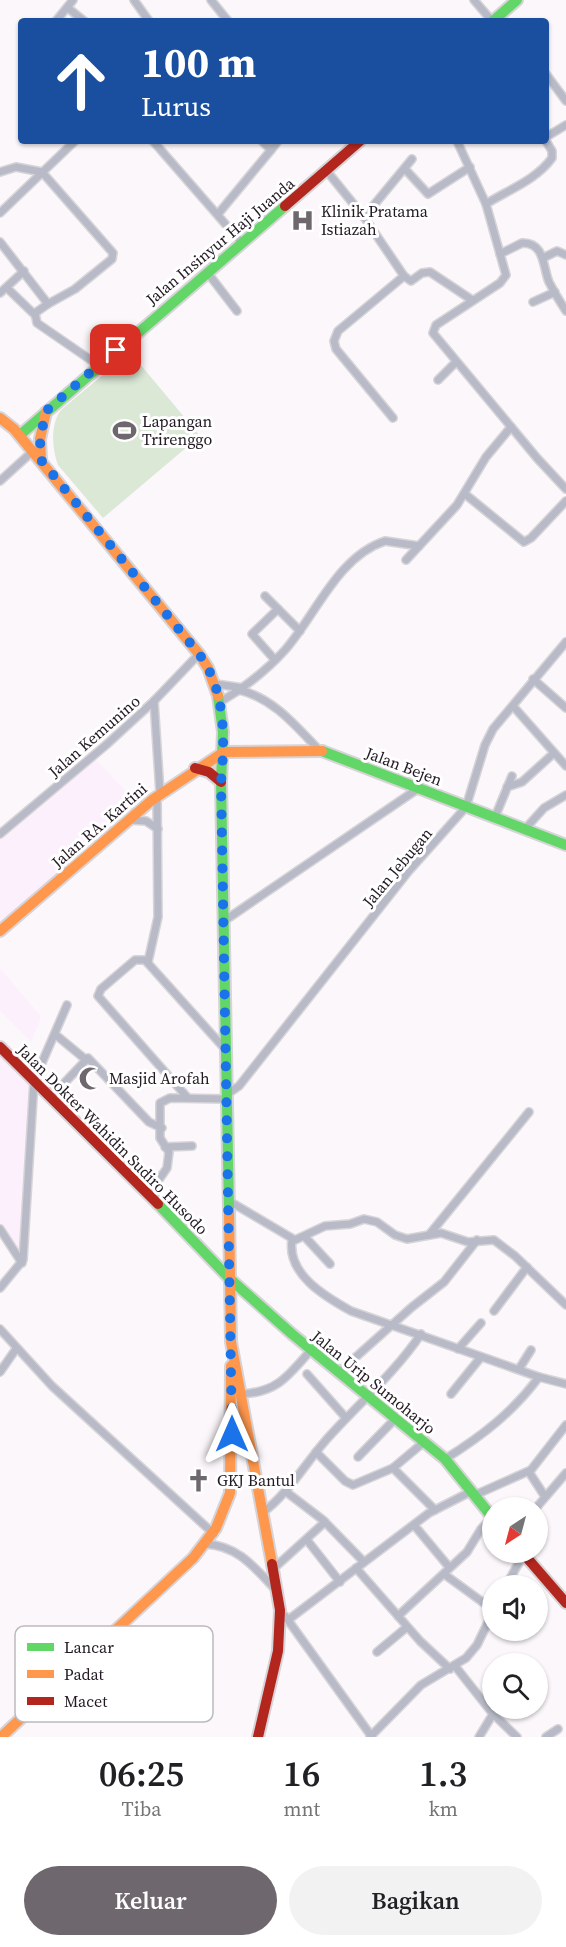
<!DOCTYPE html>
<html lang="id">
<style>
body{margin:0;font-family:"Source Serif 4",serif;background:#f2f2f2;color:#202124;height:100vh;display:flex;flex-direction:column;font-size:22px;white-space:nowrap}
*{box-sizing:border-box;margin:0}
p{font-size:20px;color:#757577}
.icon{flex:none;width:33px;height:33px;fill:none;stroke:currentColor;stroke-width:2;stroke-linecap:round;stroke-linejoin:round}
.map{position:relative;height:1737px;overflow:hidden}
.details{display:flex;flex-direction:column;background:#fff;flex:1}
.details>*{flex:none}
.hud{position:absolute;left:18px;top:18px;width:531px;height:126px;border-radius:6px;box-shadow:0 2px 4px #0004;background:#1a4fa0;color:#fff;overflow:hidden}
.needle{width:39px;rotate:216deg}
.buttons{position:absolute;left:482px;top:1497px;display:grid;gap:12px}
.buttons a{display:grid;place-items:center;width:66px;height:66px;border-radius:50%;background:#fff;box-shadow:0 2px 4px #0004;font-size:30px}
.pin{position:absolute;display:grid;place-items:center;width:51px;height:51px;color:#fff;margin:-26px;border-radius:12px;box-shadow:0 3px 9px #0006}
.me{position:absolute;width:66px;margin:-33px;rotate:0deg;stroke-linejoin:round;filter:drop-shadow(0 0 4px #0008)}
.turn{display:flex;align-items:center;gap:21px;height:126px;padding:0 24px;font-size:27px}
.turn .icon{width:78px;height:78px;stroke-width:2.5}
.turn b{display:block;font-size:42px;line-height:51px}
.eta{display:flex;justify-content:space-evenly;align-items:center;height:102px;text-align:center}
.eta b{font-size:36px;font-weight:600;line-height:42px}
.cta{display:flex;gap:12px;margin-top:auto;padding:12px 24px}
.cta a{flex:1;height:69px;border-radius:36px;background:#6e676e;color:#fff;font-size:24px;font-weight:600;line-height:69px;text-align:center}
.cta a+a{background:#f2f2f2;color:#202124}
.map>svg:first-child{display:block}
.built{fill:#fdf0fd}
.grass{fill:#dbe8d6}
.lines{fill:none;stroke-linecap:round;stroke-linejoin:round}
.street-casing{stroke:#d7d4d7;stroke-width:10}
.fast-casing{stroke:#d7d4d7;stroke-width:14}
.slow-casing{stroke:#d7d4d7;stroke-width:14}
.jam-casing{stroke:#d7d4d7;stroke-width:14}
.street{stroke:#b8bbc7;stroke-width:7}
.fast{stroke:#63d668;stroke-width:10}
.slow{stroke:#ff974d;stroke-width:10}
.jam{stroke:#b3261e;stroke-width:10}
.route{stroke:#1a73e8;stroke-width:10;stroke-dasharray:0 18}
.labels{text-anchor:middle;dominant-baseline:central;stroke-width:6;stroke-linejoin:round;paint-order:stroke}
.poi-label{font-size:16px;fill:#221922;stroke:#fff;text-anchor:start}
.street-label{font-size:16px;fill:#221922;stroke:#fff}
.key{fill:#fff;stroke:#bdbabd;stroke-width:1.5}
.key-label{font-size:16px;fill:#221922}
</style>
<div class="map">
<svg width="566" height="1737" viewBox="0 0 566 1737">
<rect width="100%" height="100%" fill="#fbf7fb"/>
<g class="built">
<polygon points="94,758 138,804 5,922 0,921 0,837"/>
<polygon points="0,968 41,1017 31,1042 0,1011"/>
<polygon points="0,1053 32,1084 22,1260 0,1229"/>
</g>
<path class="grass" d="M130 352 200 436 103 518 58 465C52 449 50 424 61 410Z"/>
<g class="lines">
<defs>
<g id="street">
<polyline points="134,0 149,21"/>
<polyline points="211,0 228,21"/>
<polyline points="474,0 492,21"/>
<polyline points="68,8 84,21"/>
<polyline points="56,21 73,0"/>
<polyline points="546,74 566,101"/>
<polyline points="546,137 566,125"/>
<polyline points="153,141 241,242"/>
<polyline points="457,141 486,204 506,275 500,283 436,325 433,333 537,458 566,489"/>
<polyline points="271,150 278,141"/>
<polyline points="405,169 428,194 470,167"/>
<polyline points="326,170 364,217 404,276 411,281 422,273 430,272 472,300"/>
<polyline points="0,172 16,167 42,172 113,253 112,259 75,289 48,304"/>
<path d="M486 204C508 190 536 180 552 158V151L546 141"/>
<polyline points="0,213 75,141"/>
<polyline points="218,214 271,150 262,141"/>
<polyline points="364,217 412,159"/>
<polyline points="0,242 48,304 35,313 37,323 98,365"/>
<path d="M500 254 522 243C545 242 543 268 549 282 554 292 560 302 566 311"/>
<polyline points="543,258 557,251 566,255"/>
<polyline points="207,272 237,311"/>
<polyline points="7,288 34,314"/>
<polyline points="0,293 24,271"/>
<polyline points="533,302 555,292"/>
<polyline points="438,380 456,362"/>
<polyline points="393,418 336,349 334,341 338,331 404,276"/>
<polyline points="0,481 33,451"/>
<polyline points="465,494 524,542 531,538 566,501"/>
<polyline points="406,560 419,546"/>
<polyline points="265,596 300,631"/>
<polyline points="275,660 252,634 278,609"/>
<polyline points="533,679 566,708"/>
<polyline points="216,684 243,688"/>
<path d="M239 690C273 698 295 725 318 749"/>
<polyline points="154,701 160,793"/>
<path d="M220 702C244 688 266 671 285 650 316 615 337 557 385 541L419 546 457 505 486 457 511 427"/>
<polyline points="513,706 566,766"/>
<polyline points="507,787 522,782 554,753"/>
<polyline points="495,817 512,776"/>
<polyline points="130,820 146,821 158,829"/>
<polyline points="525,829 544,808 566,795"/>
<polyline points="0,834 106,745 154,701 199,654"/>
<polyline points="224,921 419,788"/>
<polyline points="148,962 158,917 157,796"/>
<polyline points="56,1035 85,1059"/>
<polyline points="226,1095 239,1086 408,872 466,807 485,745 493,729 566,642"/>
<polyline points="51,1097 88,1058 149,1122 162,1128"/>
<polyline points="187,1097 98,996 101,989 135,960 145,960 225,1049"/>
<polyline points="165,1147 192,1146"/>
<polyline points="149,1194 167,1168 169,1152 160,1138 160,1103 170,1098 226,1099"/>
<polyline points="229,1201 295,1240 325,1226 350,1224 364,1219 377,1222 395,1235 407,1239 441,1233 468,1242 494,1240 515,1256 566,1305"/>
<polyline points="0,1229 22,1263"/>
<polyline points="429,1235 529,1112"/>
<polyline points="305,1237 330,1264"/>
<path d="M292 1240C287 1274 324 1296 351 1311L539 1377 566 1384"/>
<polyline points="0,1288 23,1260 34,1081 67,1005"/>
<polyline points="494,1311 527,1267"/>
<polyline points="0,1329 52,1386 214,1534"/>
<polyline points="458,1349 481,1323"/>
<polyline points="519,1369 531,1350"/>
<polyline points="0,1372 16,1349"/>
<polyline points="339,1372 412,1307 444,1282 477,1240"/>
<polyline points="307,1374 346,1418"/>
<path d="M242 1394C278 1392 289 1375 311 1350"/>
<polyline points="451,1394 481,1357"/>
<polyline points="316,1452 345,1481 353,1485 393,1468 424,1442"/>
<polyline points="358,1457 395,1419"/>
<path d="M445 1459C482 1436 513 1412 539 1377"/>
<polyline points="393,1468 435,1510"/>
<polyline points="529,1472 544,1495"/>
<polyline points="285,1491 323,1520 363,1561"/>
<polyline points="475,1495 531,1470 566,1425"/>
<polyline points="536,1508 566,1473"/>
<path d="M262 1513C288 1494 305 1464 326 1440 358 1404 394 1374 421 1334"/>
<polyline points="414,1525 449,1567"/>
<polyline points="307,1540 340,1582"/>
<path d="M206 1544C238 1546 254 1567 275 1589"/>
<polyline points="356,1568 420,1641 450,1669"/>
<polyline points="272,1570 325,1522"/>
<polyline points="444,1574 492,1609"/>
<polyline points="506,1586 523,1555"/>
<polyline points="285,1616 372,1737"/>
<polyline points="398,1616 467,1552 481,1529 492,1518"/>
<polyline points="288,1620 429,1513 472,1491"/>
<polyline points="377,1652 407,1627"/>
<polyline points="455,1666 493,1714 517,1737"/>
<polyline points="370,1737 421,1685 466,1658 477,1645 492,1614"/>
<polyline points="479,1737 493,1714"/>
<polyline points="546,1737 558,1729"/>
</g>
<g id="fast">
<polyline points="493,21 517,0"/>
<polyline points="20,435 285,206"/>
<polyline points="218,696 223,732 221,782 229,1210"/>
<polyline points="322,751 566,845"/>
<polyline points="158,1204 229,1278 292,1334 445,1459 492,1517"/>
</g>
<g id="slow">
<polyline points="0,418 14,429 199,654 208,668 218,696"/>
<polyline points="41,460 40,439 46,412"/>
<polyline points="0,931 152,800 224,752 322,751"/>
<polyline points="229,1210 231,1342 272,1564"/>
<polyline points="1,1737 193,1558 216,1528 230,1493 231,1366"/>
</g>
<g id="jam">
<polyline points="285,206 360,141"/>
<polyline points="195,768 209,772 221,782"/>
<polyline points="0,1047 158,1204"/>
<polyline points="522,1552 566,1603"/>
<polyline points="258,1737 278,1651 280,1610 272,1564"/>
</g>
</defs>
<use href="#street" class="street-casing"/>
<use href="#fast" class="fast-casing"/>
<use href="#slow" class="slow-casing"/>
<use href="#jam" class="jam-casing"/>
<use href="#street" class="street"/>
<use href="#fast" class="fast"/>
<use href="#slow" class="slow"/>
<use href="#jam" class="jam"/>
</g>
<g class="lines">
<path class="route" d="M116 350 46 411 40 439 41 460 199 654C226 690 225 739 221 782L232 1434"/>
</g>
<defs>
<symbol id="hospital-bare" viewBox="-9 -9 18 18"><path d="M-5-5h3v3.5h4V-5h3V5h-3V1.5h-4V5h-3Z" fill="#6e676e" stroke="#fff" stroke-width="2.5" paint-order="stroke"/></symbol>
<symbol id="stadium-bare" viewBox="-9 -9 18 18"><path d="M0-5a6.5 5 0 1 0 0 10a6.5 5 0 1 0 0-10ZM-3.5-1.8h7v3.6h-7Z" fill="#6e676e" stroke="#fff" stroke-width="2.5" paint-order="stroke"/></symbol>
<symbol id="mosque-bare" viewBox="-9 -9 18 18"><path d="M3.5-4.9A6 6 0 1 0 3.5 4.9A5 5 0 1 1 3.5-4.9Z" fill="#6e676e" stroke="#fff" stroke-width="2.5" paint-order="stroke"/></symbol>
<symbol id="church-bare" viewBox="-9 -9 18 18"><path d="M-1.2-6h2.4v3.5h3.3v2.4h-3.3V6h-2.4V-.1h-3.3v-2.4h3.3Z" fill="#6e676e" stroke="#fff" stroke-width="2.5" paint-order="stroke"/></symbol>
</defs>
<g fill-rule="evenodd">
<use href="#hospital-bare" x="286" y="204" width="33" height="33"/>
<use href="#stadium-bare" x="108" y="414" width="33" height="33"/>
<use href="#mosque-bare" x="74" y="1062" width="33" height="33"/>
<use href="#church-bare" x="182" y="1464" width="33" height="33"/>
</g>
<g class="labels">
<g class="poi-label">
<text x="321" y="211">Klinik Pratama<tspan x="321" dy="18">Istiazah</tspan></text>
<text x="142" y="421">Lapangan<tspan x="142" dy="18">Trirenggo</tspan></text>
<text x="109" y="1078">Masjid Arofah</text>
<text x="217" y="1480">GKJ Bantul</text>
</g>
<g class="street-label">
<text transform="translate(220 241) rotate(-40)">Jalan Insinyur Haji Juanda</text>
<text transform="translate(94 736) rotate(-41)">Jalan Kemunino</text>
<text transform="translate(404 766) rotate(21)">Jalan Bejen</text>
<text transform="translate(99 825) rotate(-41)">Jalan RA. Kartini</text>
<text transform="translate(397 867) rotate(-50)">Jalan Jebugan</text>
<text transform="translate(113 1139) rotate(45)">Jalan Dokter Wahidin Sudiro Husodo</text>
<text transform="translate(374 1382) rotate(39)">Jalan Urip Sumoharjo</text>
</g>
</g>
<rect x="15" y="1626" width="198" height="96" rx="9" class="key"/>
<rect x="27" y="1643" width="27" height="8" fill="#63d668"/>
<rect x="27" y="1670" width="27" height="8" fill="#ff974d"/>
<rect x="27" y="1697" width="27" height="8" fill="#b3261e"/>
<g class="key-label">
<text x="64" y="1653">Lancar</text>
<text x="64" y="1680">Padat</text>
<text x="64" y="1707">Macet</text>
</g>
</svg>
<div class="buttons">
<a><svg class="needle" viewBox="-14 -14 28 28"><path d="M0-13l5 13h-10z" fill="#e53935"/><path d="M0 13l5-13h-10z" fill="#757577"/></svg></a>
<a><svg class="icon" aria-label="sound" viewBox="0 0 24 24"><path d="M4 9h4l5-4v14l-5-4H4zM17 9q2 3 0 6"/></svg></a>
<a><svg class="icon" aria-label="search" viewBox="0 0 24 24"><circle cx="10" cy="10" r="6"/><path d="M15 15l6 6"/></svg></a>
</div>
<div class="pin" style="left:116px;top:350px;background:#d93025"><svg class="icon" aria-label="arrive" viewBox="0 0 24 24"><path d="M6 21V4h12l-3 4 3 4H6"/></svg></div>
<svg class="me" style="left:232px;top:1434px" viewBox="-20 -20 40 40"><path d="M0-17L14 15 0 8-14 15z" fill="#1a73e8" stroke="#fff" stroke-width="4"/></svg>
<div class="hud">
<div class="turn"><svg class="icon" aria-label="ahead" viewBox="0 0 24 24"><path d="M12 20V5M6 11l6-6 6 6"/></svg><div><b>100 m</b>Lurus</div></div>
</div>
</div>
<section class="details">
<div class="eta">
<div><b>06:25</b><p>Tiba</p></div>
<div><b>16</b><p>mnt</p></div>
<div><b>1.3</b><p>km</p></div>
</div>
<div class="cta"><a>Keluar</a><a>Bagikan</a></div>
</section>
